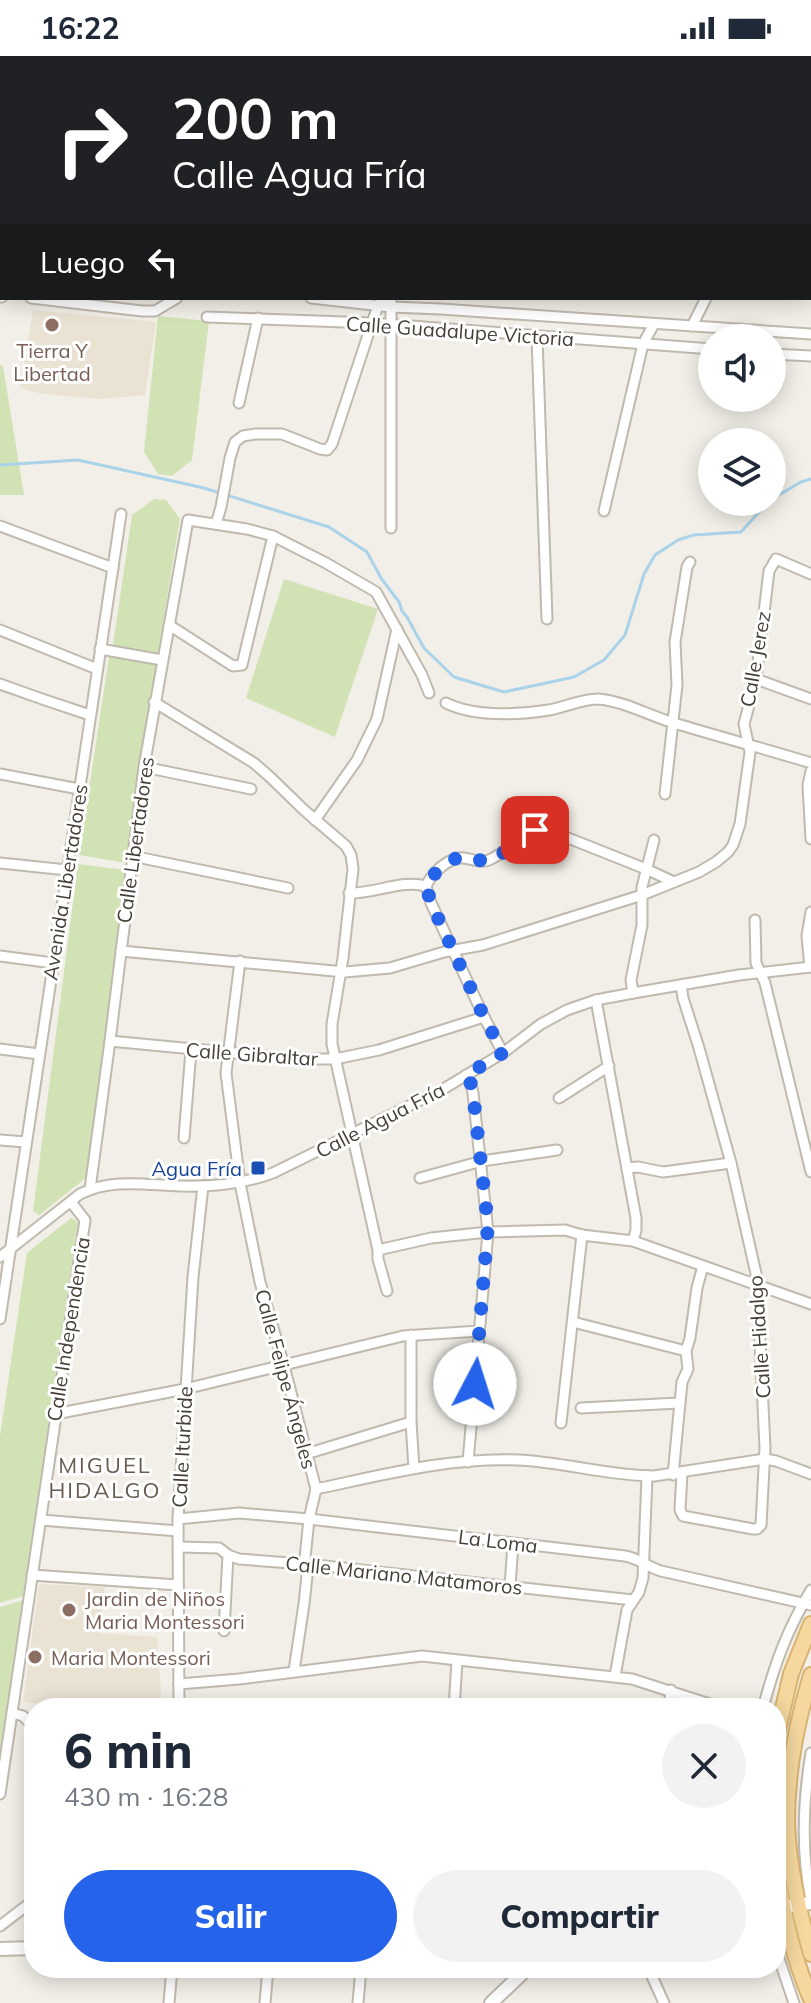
<!DOCTYPE html>
<html lang="es">
<meta charset="utf-8">
<style>
body{margin:0;font-family:Mulish,sans-serif;background:#f2f2f3;color:#1f2937;height:100vh;display:flex;flex-direction:column;font-size:30px;white-space:nowrap}
*{box-sizing:border-box;margin:0}
p{font-size:26px;color:#747a83}
.icon{flex:none;width:44px;height:44px;fill:none;stroke:currentColor;stroke-width:2;stroke-linecap:round;stroke-linejoin:round}
.map{position:relative;flex:1;overflow:hidden}
.sheet{position:absolute;left:24px;top:1642px;width:762px;height:280px;display:flex;flex-direction:column;background:#fff;border-radius:32px;box-shadow:0 4px 20px #0003}
.sheet>*{flex:none}
.guide{position:absolute;left:0px;top:0px;width:812px;height:244px;box-shadow:0 4px 20px #0003;background:#202124;color:#fff;overflow:hidden}
.tools{position:absolute;left:698px;top:268px;display:grid;gap:16px}
.tools a{display:grid;place-items:center;width:88px;height:88px;border-radius:50%;background:#fff;box-shadow:0 4px 20px #0003;font-size:40px}
.pin{position:absolute;display:grid;place-items:center;width:68px;height:68px;color:#fff;margin:-34px;border-radius:16px;box-shadow:0 4px 12px #0006}
.me{position:absolute;width:88px;margin:-44px;rotate:5deg;stroke-linejoin:round;filter:drop-shadow(0 0 6px #0008)}
.turn{display:flex;align-items:center;gap:28px;height:168px;padding:0 40px;font-size:36px}
.turn .icon{width:104px;height:104px;stroke-width:2.5}
.turn b{display:block;font-size:56px;line-height:68px}
.then{display:flex;align-items:center;height:76px;padding:0 40px;background:#0003;gap:16px;font-size:30px}
.round{display:grid;place-items:center;flex:none;width:84px;height:84px;border-radius:42px;background:#f2f2f3}
.headline{display:flex;align-items:center;justify-content:space-between;height:136px;padding:0 40px}
h1{font-size:48px;font-weight:800;line-height:60px}
.button{display:flex;gap:16px;margin-top:auto;padding:16px 40px}
.button a{flex:1;height:92px;border-radius:48px;background:#2563eb;color:#fff;font-size:32px;font-weight:800;line-height:92px;text-align:center}
.button a+a{background:#f2f2f3;color:#1f2937}
.status{display:flex;justify-content:space-between;align-items:center;height:56px;padding:0 40px;background:#fff;direction:ltr}
.status svg{height:22px;fill:currentColor}
.map>svg:first-child{display:block}
.education{fill:#eae2d3}
.green{fill:#d1e3b5}
.lines{fill:none;stroke-linecap:round;stroke-linejoin:round}
.stream{stroke:#aad3ea;stroke-width:3}
.minor-casing{stroke:#c0b9ae;stroke-width:13}
.tertiary-casing{stroke:#c0b9ae;stroke-width:16}
.primary-casing{stroke:#d9b370;stroke-width:18}
.minor{stroke:#fff;stroke-width:9}
.tertiary{stroke:#fff;stroke-width:12}
.primary{stroke:#f5d79f;stroke-width:14}
.route{stroke:#2563eb;stroke-width:14;stroke-dasharray:0 25.2}
.education-dot{fill:#8d6e63;stroke:#fff;stroke-width:3}
.transit-dot{fill:#1a4fb4;stroke:#fff;stroke-width:3}
.labels{text-anchor:middle;dominant-baseline:central;stroke-width:6;stroke-linejoin:round;paint-order:stroke}
.street-label{font-size:20px;fill:#453f37;stroke:#fff}
.education-label{font-size:20px;fill:#785e54;stroke:#fff;text-anchor:start}
.transit-label{font-size:20px;fill:#164399;stroke:#fff;text-anchor:end}
.neighbourhood-label{font-size:22px;letter-spacing:2px;fill:#675c50;stroke:#fff}
</style>
<div class="status"><b>16:22</b><svg viewBox="0 0 49 12"><path d="M0 12V9h3v3zM5 12V6h3v6zM10 12V3h3v9zM15 12V0h3v12zM26 1h20v11H26zM47 4h2v5h-2z"/></svg></div>
<div class="map">
<svg width="811" height="1947" viewBox="0 0 811 1947">
<rect width="100%" height="100%" fill="#f2efe8"/>
<g class="education">
<polygon points="33,254 156,266 145,339 100,343 43,338 20,332"/>
<polygon points="39,1528 105,1531 99,1577 157,1581 162,1652 91,1652 23,1646"/>
</g>
<g class="green">
<polygon points="158,260 209,265 192,404 172,420 158,418 144,396"/>
<polygon points="0,309 3,310 24,439 0,439"/>
<polygon points="154,443 166,444 180,463 158,597 113,589 132,459"/>
<polygon points="284,523 378,553 335,681 246,642"/>
<polygon points="109,601 156,608 127,807 79,799"/>
<polygon points="78,808 126,814 87,1121 39,1159 33,1155"/>
<polygon points="71,1162 78,1166 23,1540 0,1547 0,1380 27,1197"/>
<polygon points="23,1544 0,1700 0,1551"/>
</g>
<g class="lines">
<g class="stream">
<polyline points="0,409 78,404 204,432 329,471 367,496 381,522 399,546 402,555 407,561 424,592 454,621 504,636 574,621 604,604 625,579 644,518 655,499 678,484 694,479 741,476 768,446"/>
<polyline points="772,443 801,426 811,423"/>
</g>
<defs>
<g id="minor">
<polyline points="714,0 716,2"/>
<polyline points="133,2 133,0"/>
<polyline points="184,2 185,0"/>
<polyline points="248,2 249,0"/>
<polyline points="325,2 326,0"/>
<polyline points="473,2 473,0"/>
<polyline points="576,2 576,0"/>
<polyline points="0,9 2,9"/>
<polyline points="810,90 811,91"/>
<polyline points="0,95 2,95"/>
<polyline points="0,161 2,162"/>
<polyline points="810,166 811,167"/>
<polyline points="810,196 811,196"/>
<polyline points="0,241 2,241"/>
<polyline points="31,242 142,255 155,255 177,242"/>
<polyline points="311,242 391,251 441,253 811,278"/>
<polyline points="207,261 372,267 712,293"/>
<polyline points="692,270 706,242"/>
<polyline points="537,281 547,563"/>
<polyline points="772,298 811,300"/>
<polyline points="239,347 258,262"/>
<polyline points="604,455 643,288 654,268"/>
<polyline points="216,468 221,451 230,402 235,386 243,380 256,378 282,378 320,393 327,394 332,388 372,267 378,250 384,242"/>
<polyline points="0,470 113,512"/>
<polyline points="391,472 391,242"/>
<polyline points="169,569 233,610 242,609 273,480"/>
<polyline points="0,574 97,613"/>
<polyline points="100,593 162,604"/>
<polyline points="756,623 811,643"/>
<polyline points="0,628 45,644 90,659"/>
<polyline points="154,646 254,707 270,721 304,754 346,790 351,799 353,813 343,902 332,968 332,988 378,1194 378,1203 387,1235"/>
<path d="M446 647C474 661 519 659 549 654 566 651 581 643 598 643 624 645 650 660 674 667 720 681 766 693 811 707"/>
<polyline points="144,711 251,733"/>
<polyline points="811,715 808,729 811,783"/>
<polyline points="0,718 79,733"/>
<polyline points="665,738 677,629 675,586 687,511 690,506"/>
<polyline points="315,764 357,704 377,663 397,573"/>
<polyline points="132,800 288,832"/>
<polyline points="0,807 67,814"/>
<path d="M426 830C431 819 441 809 452 804 464 797 476 809 489 804 509 796 526 770 548 774L646 813 674 826"/>
<polyline points="426,830 431,847 484,961 503,997"/>
<path d="M349 837C376 838 401 823 426 830"/>
<polyline points="755,864 756,907 765,927 811,1116"/>
<polyline points="121,895 345,916 390,912 444,896 483,889 642,839 699,816 716,806 728,796 733,789 740,768 750,696 744,668 756,623 769,515 776,503 811,518"/>
<polyline points="0,900 53,907"/>
<polyline points="240,905 226,1017 240,1127 260,1226 284,1310 316,1433 309,1463 305,1502 307,1520 304,1548 294,1615"/>
<polyline points="810,911 807,880 811,856"/>
<polyline points="681,929 683,942 699,992 731,1107 757,1222 765,1392 761,1469 757,1473 753,1473 683,1460 680,1454 682,1417"/>
<polyline points="633,937 631,924 642,869 642,831 654,784"/>
<polyline points="596,944 636,1162 636,1174 633,1185"/>
<polyline points="110,985 298,1003 335,1003 379,994 484,961"/>
<polyline points="0,993 39,998"/>
<polyline points="466,1019 471,1028 473,1037 488,1176 468,1406"/>
<polyline points="559,1042 609,1010"/>
<polyline points="184,1082 191,994"/>
<polyline points="0,1084 26,1086"/>
<polyline points="627,1112 638,1111 663,1116 731,1107"/>
<polyline points="420,1122 482,1105 557,1094"/>
<polyline points="90,1133 110,985 144,711 188,464 247,473 273,480 326,507 376,536 422,619 429,637"/>
<polyline points="378,1194 431,1182 488,1176 565,1174 582,1179 633,1185 811,1248"/>
<path d="M0 1201 80 1138C112 1122 146 1129 180 1130 213 1131 243 1128 273 1117L445 1032 503 997 541 968 567 954 596 944 633 937 739 919 811 911"/>
<polyline points="0,1263 121,458"/>
<polyline points="573,1266 686,1295"/>
<polyline points="411,1279 411,1366 414,1412"/>
<polyline points="581,1352 679,1347"/>
<polyline points="55,1358 185,1333 403,1280 479,1275"/>
<polyline points="561,1367 582,1179"/>
<polyline points="306,1398 411,1366"/>
<polyline points="673,1419 682,1326 688,1313 686,1295 690,1282 697,1232 703,1210"/>
<path d="M316 1433C382 1419 450 1401 518 1404 564 1406 609 1420 654 1420L765 1403 776 1405 811 1418"/>
<path d="M178 1463 239 1457 309 1463 625 1500C638 1502 648 1511 661 1515L811 1549"/>
<polyline points="41,1464 178,1475"/>
<polyline points="179,1491 219,1492 228,1499 239,1503 316,1509 633,1544"/>
<polyline points="32,1519 178,1529"/>
<polyline points="510,1530 513,1488"/>
<polyline points="224,1575 228,1499"/>
<polyline points="615,1620 627,1554 639,1536 643,1522 647,1420"/>
<polyline points="179,1628 239,1623 422,1600 632,1623 722,1652"/>
<polyline points="179,1652 178,1463 193,1221 203,1130"/>
<polyline points="454,1652 457,1605"/>
<polyline points="669,1652 671,1634"/>
<path d="M763 1652C775 1607 787 1574 811 1534"/>
<polyline points="12,1657 23,1660 34,1671"/>
<path d="M811 1697C803 1745 801 1796 811 1844"/>
<polyline points="0,1738 85,1164 71,1146"/>
<polyline points="0,1870 34,1844"/>
<polyline points="776,1894 794,1947"/>
<polyline points="650,1916 664,1947"/>
<polyline points="169,1947 172,1912"/>
<polyline points="265,1947 268,1912"/>
<polyline points="358,1947 361,1912"/>
</g>
<g id="tertiary">
<polyline points="776,1852 811,1847"/>
<polyline points="0,1893 34,1892"/>
<polyline points="491,1947 528,1912"/>
</g>
<g id="primary">
<polyline points="665,0 667,2"/>
<polyline points="687,0 689,2"/>
<polyline points="810,116 811,117"/>
<polyline points="810,134 811,135"/>
<path d="M811 1619C797 1665 787 1716 787 1765 788 1809 799 1856 811 1898"/>
<polyline points="776,1682 791,1618 811,1568"/>
<path d="M776 1811C784 1857 792 1900 811 1943"/>
</g>
</defs>
<use href="#minor" class="minor-casing"/>
<use href="#tertiary" class="tertiary-casing"/>
<use href="#primary" class="primary-casing"/>
<use href="#minor" class="minor"/>
<use href="#tertiary" class="tertiary"/>
<use href="#primary" class="primary"/>
</g>
<g class="lines">
<polyline class="route" points="475,1328 488,1169 473,1037 471,1028 466,1019 503,997 484,961 431,847 426,830 432,820 454,803 461,802 486,805 505,796 519,783 535,774"/>
</g>
<g class="education-dot">
<circle cx="52" cy="269" r="8"/>
<circle cx="69" cy="1554" r="8"/>
<circle cx="35" cy="1601" r="8"/>
</g>
<rect class="transit-dot" x="250" y="1104" width="16" height="16" rx="4"/>
<g class="labels">
<g class="street-label">
<text transform="translate(460 275) rotate(4)">Calle Guadalupe Victoria</text>
<text transform="translate(755 603) rotate(-80)">Calle Jerez</text>
<text transform="translate(135 784) rotate(-82)">Calle Libertadores</text>
<text transform="translate(65 826) rotate(-81)">Avenida Libertadores</text>
<text transform="translate(252 998) rotate(4)">Calle Gibraltar</text>
<text transform="translate(380 1064) rotate(-27)">Calle Agua Fría</text>
<text transform="translate(68 1273) rotate(-81)">Calle Independencia</text>
<text transform="translate(759 1281) rotate(-94)">Calle Hidalgo</text>
<text transform="translate(286 1323) rotate(75)">Calle Felipe Ángeles</text>
<text transform="translate(182 1391) rotate(-87)">Calle Iturbide</text>
<text transform="translate(498 1485) rotate(7)">La Loma</text>
<text transform="translate(404 1519) rotate(6)">Calle Mariano Matamoros</text>
</g>
<g class="education-label">
<text x="52" y="294" text-anchor="middle">Tierra Y<tspan x="52" dy="23">Libertad</tspan></text>
<text x="85" y="1542">Jardin de Niños<tspan x="85" dy="23">Maria Montessori</tspan></text>
<text x="51" y="1601">Maria Montessori</text>
</g>
<g class="transit-label">
<text x="242" y="1112">Agua Fría</text>
</g>
<g class="neighbourhood-label">
<text x="105" y="1409">MIGUEL<tspan x="105" dy="25">HIDALGO</tspan></text>
</g>
</g>
</svg>
<div class="tools">
<a><svg class="icon" aria-label="sound" viewBox="0 0 24 24"><path d="M4 9h4l5-4v14l-5-4H4zM17 9q2 3 0 6"/></svg></a>
<a><svg class="icon" aria-label="layers" viewBox="0 0 24 24"><path d="M12 4l9 5-9 5-9-5zM3 14l9 5 9-5"/></svg></a>
</div>
<div class="pin" style="left:535px;top:774px;background:#d93025"><svg class="icon" aria-label="arrive" viewBox="0 0 24 24"><path d="M6 21V4h12l-3 4 3 4H6"/></svg></div>
<svg class="me" style="left:475px;top:1328px" viewBox="-20 -20 40 40"><circle r="19" fill="#fff"/><path d="M0-13L10 11 0 6-10 11z" fill="#2563eb"/></svg>
<div class="guide">
<div class="turn"><svg class="icon" aria-label="right" viewBox="0 0 24 24"><path d="M7 20v-9h11M14 6l5 5-5 5"/></svg><div><b>200 m</b>Calle Agua Fría</div></div>
<div class="then">Luego<svg class="icon" aria-label="left" viewBox="0 0 24 24"><path d="M17 20v-9H6M10 6l-5 5 5 5"/></svg></div>
</div>
<section class="sheet">
<div class="headline"><div><h1>6 min</h1><p>430 m · 16:28</p></div><a class="round"><svg class="icon" aria-label="close" viewBox="0 0 24 24"><path d="M6 6l12 12M18 6L6 18"/></svg></a></div>
<div class="button"><a>Salir</a><a>Compartir</a></div>
</section>
</div>
